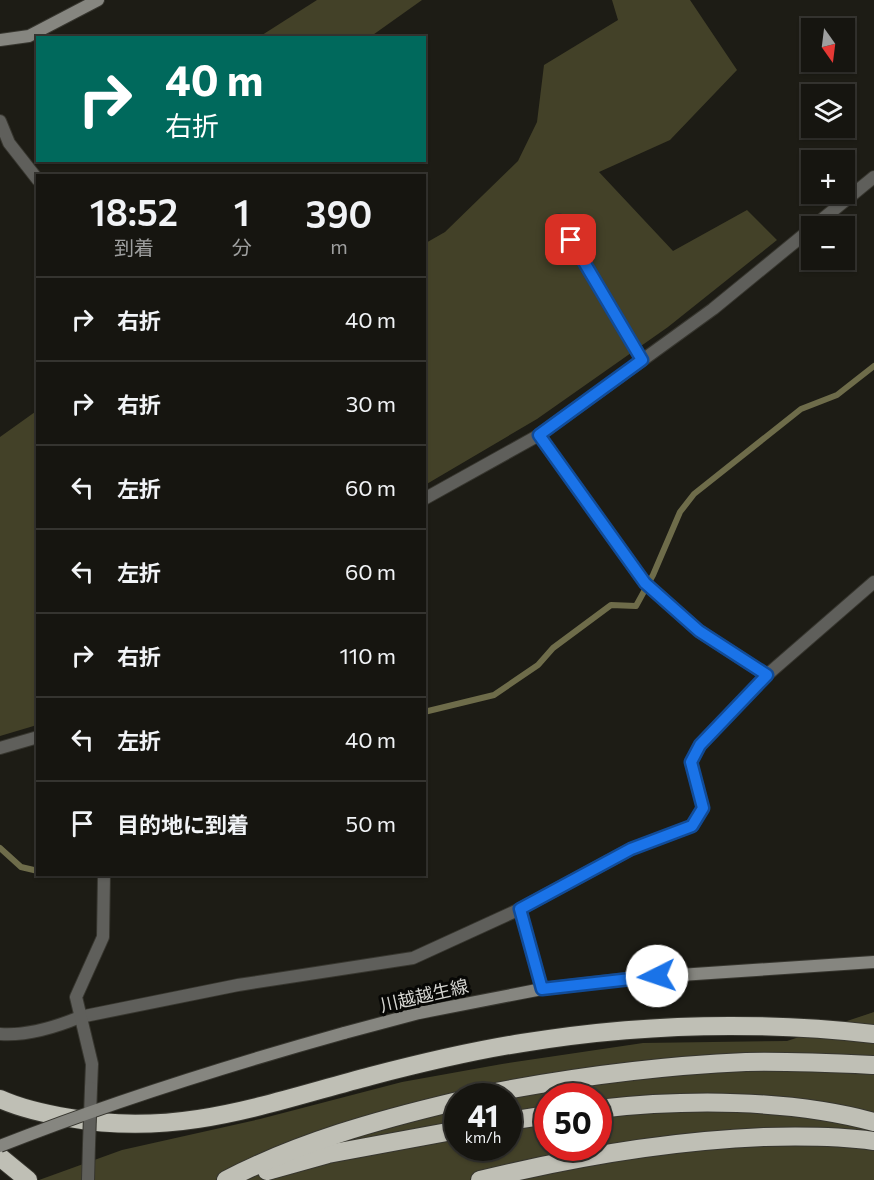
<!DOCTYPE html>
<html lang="ja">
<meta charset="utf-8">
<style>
body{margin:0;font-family:Commissioner,"Noto Sans JP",sans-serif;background:#23221e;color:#f1f3f6;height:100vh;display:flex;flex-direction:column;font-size:22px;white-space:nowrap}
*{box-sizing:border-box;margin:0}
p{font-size:20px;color:#9e9f9f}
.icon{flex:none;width:33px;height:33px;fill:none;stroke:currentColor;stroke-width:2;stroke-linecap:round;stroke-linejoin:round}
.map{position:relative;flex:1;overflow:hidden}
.sheet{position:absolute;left:36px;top:174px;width:390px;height:702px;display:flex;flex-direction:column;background:#161510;border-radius:0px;box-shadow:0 2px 4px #0004,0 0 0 2px #353430}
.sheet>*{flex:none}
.top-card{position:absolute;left:36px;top:36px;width:390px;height:126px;border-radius:0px;box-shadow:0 2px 4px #0004,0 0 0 2px #353430;background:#00695c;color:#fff;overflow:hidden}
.needle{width:39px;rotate:166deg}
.fabs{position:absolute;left:801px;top:18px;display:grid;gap:12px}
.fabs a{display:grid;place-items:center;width:54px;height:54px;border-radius:0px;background:#161510;box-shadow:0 2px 4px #0004,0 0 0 2px #353430;font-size:30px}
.speed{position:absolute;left:444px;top:1083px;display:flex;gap:12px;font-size:30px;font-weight:700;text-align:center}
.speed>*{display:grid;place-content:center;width:78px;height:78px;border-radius:50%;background:#161510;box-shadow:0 2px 4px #0004,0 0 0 2px #353430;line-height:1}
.speed small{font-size:15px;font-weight:400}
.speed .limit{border:9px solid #d22;background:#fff;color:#111}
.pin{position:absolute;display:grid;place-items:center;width:51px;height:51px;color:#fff;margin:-26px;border-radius:12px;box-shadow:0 3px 9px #0006}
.me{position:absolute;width:66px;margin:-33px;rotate:266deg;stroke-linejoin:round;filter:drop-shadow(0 0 4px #0008)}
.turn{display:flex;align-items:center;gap:21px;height:126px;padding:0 30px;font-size:27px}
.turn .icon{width:78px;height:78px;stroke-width:2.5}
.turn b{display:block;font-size:42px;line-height:51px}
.eta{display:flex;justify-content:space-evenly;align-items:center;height:102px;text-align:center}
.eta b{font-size:36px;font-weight:600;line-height:42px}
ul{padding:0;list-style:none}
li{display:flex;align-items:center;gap:18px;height:84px;padding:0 30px;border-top:2px solid #353430}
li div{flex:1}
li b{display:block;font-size:22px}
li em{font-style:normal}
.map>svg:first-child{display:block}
.green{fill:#434128;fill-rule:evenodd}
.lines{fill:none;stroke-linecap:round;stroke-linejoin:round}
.stream{stroke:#6e6c4a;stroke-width:6}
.street-casing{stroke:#37362f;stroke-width:14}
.secondary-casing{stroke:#37362f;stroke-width:14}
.highway-casing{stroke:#37362f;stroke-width:20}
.street{stroke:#5f5f5b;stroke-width:12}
.secondary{stroke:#868680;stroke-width:12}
.highway{stroke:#bfbfb5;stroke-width:18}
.street-bridge-casing{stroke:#37362f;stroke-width:14;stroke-linecap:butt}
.secondary-bridge-casing{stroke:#37362f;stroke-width:14;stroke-linecap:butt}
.street-bridge{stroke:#5f5f5b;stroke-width:12}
.secondary-bridge{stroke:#868680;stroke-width:12}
.route-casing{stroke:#114b97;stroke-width:15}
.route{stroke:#1a73e8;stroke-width:10}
.labels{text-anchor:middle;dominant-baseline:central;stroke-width:6;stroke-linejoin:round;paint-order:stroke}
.street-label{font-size:18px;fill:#d4d4d0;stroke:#070705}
</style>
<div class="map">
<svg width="874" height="1180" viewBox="0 0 874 1180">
<rect width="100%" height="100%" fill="#1d1c15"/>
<g class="green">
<polygon points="317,0 422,0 370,37 259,37"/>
<polygon points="612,0 690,0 737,70 670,140 599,172 673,251 747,210 777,240 668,327 537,419 425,485 424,244 445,232 518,161 537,122 544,65 618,20"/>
<polygon points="35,412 38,412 37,725 0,736 0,437"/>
<path d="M874 1012V1180H39L122 1150 260 1119 402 1082 502 1064 643 1043 787 1041ZM458 1096H508V1148H458ZM548 1096H598V1148H548Z"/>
</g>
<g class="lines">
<g class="stream">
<polyline points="424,712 494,695 538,665 553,648 611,605 636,606 653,575 680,512 694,494 801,409 837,395 874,366"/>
<polyline points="0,848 21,867 38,871"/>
</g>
<defs>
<g id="street">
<polyline points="0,121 9,143 38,180"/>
<polyline points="559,220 642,360"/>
<polyline points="814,226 874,177"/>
<polyline points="539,435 645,583 699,631 767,675"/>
<polyline points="424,499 539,435 713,309 812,228"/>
<polyline points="0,748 38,737"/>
<polyline points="520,909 542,989"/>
<path d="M0 1034C26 1036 56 1027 80 1017L238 985 413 958 520 909 631 849 692 826 703 808 691 762 700 745 767 675 874 582"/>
<polyline points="91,1088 92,1064 76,997 103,937 104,874"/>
<polyline points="88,1180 89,1144"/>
</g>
<g id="secondary">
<polyline points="0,40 29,36 98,0"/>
<polyline points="344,1033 419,1013 542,989 635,978 874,962"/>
</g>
<g id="highway">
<path d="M475 1096C565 1078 654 1066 746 1062 789 1061 831 1063 874 1065"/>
<path d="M0 1099C22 1109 46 1114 70 1118 179 1138 268 1103 371 1076 421 1063 471 1051 522 1043 637 1024 758 1021 874 1034"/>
<path d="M598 1109C686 1099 789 1099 874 1122"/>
<polyline points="508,1121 548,1115"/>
<polyline points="0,1157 28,1180"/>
<polyline points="267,1171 328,1154 458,1130"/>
<path d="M226 1180C299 1142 378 1120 458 1101"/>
<path d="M480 1180C574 1157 668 1141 764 1137 801 1136 838 1136 874 1141"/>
</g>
</defs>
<use href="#street" class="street-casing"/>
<use href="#secondary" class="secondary-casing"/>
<use href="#highway" class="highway-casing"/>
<use href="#street" class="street"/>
<use href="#secondary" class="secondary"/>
<use href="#highway" class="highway"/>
<defs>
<polyline id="street-bridge" points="89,1144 91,1088"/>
<path id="secondary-bridge" d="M0 1146C114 1101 226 1066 344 1033"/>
</defs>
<use href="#street-bridge" class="street-bridge-casing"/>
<use href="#secondary-bridge" class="secondary-bridge-casing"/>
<use href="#street-bridge" class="street-bridge"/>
<use href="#secondary-bridge" class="secondary-bridge"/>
</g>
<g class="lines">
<defs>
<polyline id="route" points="571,240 642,360 539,435 645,583 699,631 767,675 700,745 691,762 703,808 692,826 631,849 520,909 542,989 657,976"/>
</defs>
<use href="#route" class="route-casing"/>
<use href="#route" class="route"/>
</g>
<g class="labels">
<g class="street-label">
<text transform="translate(424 995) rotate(-13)">川越越生線</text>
</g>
</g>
</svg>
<div class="fabs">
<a><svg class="needle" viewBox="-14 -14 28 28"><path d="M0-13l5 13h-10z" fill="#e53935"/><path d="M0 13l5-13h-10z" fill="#9e9f9f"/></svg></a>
<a><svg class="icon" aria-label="layers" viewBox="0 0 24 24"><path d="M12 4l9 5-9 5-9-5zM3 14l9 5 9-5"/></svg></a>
<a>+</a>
<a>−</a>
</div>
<div class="speed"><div>41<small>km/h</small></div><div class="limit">50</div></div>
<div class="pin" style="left:571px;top:240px;background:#d93025"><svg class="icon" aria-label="arrive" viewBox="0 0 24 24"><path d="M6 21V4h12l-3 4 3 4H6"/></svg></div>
<svg class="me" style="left:657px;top:976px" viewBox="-20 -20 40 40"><circle r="19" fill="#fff"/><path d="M0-13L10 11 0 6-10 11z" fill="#1a73e8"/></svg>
<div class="top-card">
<div class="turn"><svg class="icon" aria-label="right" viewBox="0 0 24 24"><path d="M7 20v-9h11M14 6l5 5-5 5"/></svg><div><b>40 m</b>右折</div></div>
</div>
<section class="sheet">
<div class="eta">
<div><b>18:52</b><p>到着</p></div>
<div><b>1</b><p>分</p></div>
<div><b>390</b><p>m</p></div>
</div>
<ul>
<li><svg class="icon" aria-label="right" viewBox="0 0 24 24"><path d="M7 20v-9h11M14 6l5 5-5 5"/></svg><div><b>右折</b></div><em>40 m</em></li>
<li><svg class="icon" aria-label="right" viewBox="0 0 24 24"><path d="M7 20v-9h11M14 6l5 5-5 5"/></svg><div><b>右折</b></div><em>30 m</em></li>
<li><svg class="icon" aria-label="left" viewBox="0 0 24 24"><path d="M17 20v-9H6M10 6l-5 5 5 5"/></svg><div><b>左折</b></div><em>60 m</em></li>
<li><svg class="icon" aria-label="left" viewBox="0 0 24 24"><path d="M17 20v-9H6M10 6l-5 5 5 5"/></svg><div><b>左折</b></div><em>60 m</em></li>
<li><svg class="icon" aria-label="right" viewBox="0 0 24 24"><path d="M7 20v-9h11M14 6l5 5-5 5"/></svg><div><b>右折</b></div><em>110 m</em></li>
<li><svg class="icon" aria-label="left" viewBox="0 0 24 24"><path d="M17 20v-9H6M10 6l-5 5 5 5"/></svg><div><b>左折</b></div><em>40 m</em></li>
<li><svg class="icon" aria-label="arrive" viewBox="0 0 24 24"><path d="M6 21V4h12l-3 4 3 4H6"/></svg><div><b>目的地に到着</b></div><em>50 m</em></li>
</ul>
</section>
</div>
